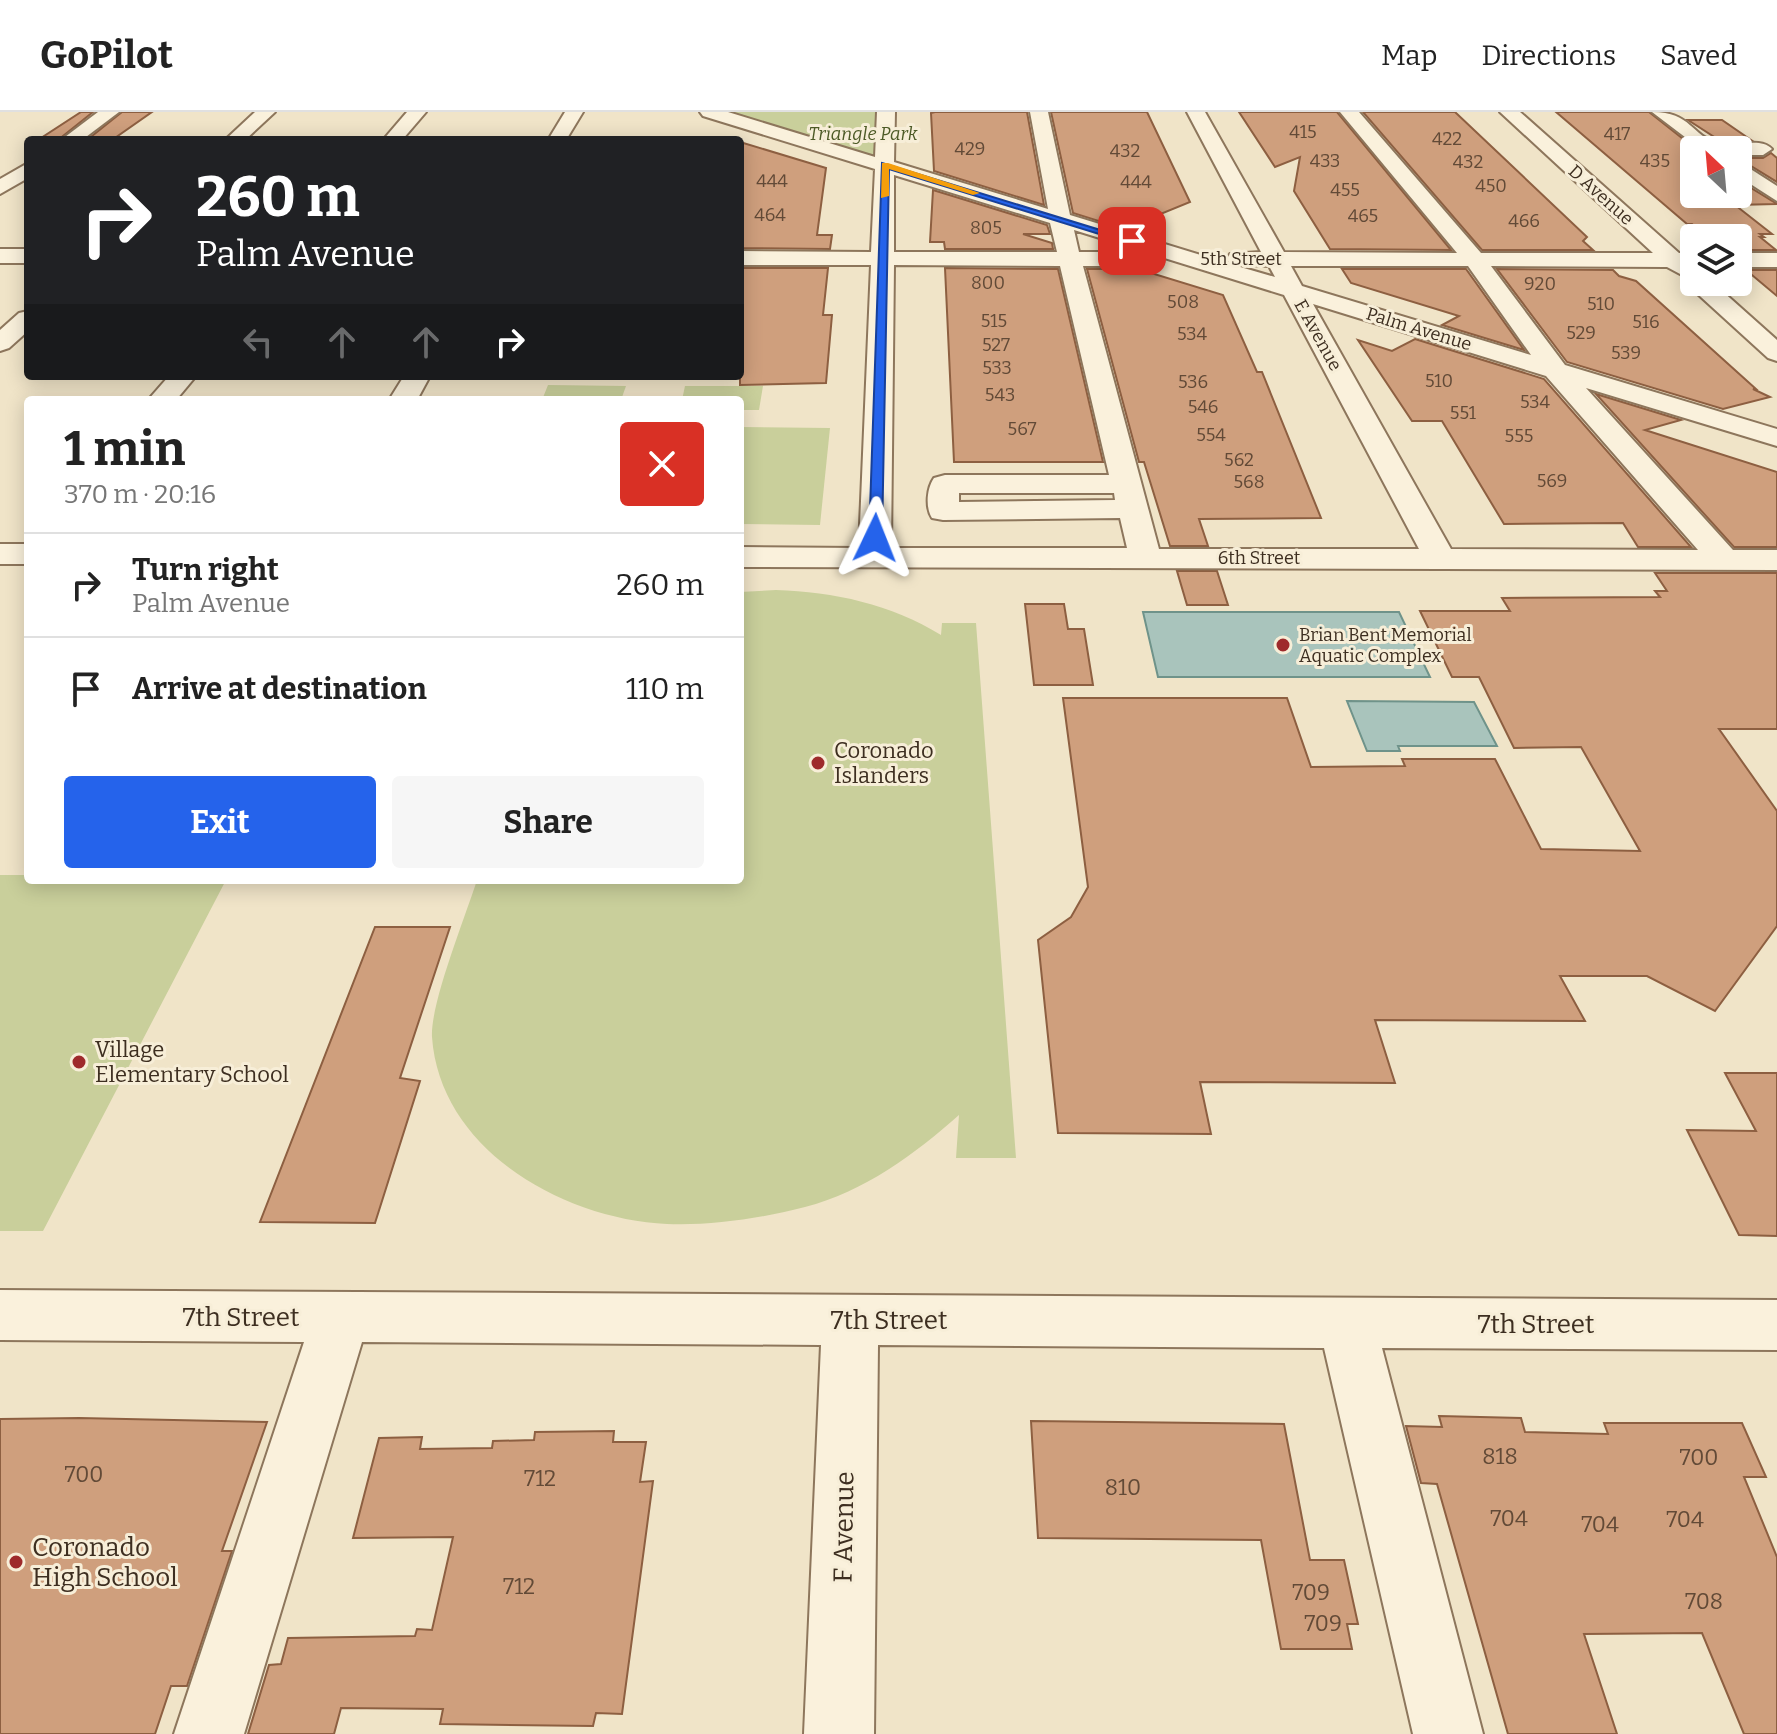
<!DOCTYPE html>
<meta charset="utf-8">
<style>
body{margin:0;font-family:Bitter,serif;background:#f6f6f6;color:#222;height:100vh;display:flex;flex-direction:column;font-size:30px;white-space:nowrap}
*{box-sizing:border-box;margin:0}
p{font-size:26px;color:#767676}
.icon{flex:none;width:44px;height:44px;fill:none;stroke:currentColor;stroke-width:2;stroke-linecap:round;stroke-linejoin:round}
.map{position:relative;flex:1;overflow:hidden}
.drawer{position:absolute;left:24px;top:284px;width:720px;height:488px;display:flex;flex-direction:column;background:#fff;border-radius:8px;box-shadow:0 4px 20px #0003}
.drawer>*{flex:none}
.banner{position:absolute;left:24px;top:24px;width:720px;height:244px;border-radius:8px;box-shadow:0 4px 20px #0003;background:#202124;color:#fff;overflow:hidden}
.needle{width:52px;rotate:334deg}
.fabs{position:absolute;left:1680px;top:24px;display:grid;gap:16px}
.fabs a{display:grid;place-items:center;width:72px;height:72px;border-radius:8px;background:#fff;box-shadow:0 4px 20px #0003;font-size:40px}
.pin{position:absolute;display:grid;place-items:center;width:68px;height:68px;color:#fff;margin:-34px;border-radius:16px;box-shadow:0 4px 12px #0006}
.me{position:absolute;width:88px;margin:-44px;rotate:2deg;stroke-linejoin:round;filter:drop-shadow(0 0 6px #0008)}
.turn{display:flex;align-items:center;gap:28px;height:168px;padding:0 40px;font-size:36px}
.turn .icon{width:104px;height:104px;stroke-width:2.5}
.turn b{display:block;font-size:56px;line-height:68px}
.lanes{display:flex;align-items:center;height:76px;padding:0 40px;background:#0003;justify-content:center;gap:40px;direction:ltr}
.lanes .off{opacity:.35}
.round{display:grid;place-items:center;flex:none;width:84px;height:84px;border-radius:8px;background:#f6f6f6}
.overview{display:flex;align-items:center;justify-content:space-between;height:136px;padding:0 40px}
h1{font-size:48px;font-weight:700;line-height:60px}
.cta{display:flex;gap:16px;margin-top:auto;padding:16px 40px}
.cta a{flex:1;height:92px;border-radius:8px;background:#2563eb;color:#fff;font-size:32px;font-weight:700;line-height:92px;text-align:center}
.cta a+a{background:#f6f6f6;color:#222}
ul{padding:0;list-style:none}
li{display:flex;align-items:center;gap:24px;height:104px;padding:0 40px;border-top:2px solid #e0e0e0}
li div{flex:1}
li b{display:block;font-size:30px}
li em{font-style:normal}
header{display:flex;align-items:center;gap:48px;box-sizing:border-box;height:112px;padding:0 40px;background:#fff;border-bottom:2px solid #e0e0e0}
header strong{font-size:38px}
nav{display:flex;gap:44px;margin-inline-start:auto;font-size:28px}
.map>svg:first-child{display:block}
.green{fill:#c9cf9b}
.water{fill:#a9c4bc;stroke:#6f938a;stroke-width:2}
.building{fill:#cf9f7d;stroke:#8d5f41;stroke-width:2}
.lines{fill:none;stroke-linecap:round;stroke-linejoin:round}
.minor-casing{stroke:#8d765c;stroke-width:4}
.minor{fill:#faf1dc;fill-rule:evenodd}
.route{fill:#2563eb;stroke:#184099;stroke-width:2}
.slow{fill:#f59e0b}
.poi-dot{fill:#9e2a2b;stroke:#f7eed8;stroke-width:3}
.labels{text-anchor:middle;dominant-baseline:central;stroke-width:6;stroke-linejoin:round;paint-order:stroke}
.number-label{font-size:18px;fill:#624a37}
.far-park-label{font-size:18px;font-style:italic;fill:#4d5a26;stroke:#f7eed8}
.far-street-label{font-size:18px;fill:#3d2e20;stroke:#f7eed8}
.far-poi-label{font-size:18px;fill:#3d2e20;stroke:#f7eed8;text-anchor:start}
.poi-label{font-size:22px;fill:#3d2e20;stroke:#f7eed8;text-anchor:start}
.near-number-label{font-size:22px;fill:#624a37}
.near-street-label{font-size:26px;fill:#3d2e20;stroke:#f7eed8}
.near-poi-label{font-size:26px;fill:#3d2e20;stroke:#f7eed8;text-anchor:start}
</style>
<header>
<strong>GoPilot</strong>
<nav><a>Map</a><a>Directions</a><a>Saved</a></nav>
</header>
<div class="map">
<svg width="1777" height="1622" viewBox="0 0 1777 1622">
<rect width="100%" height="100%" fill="#f0e4c8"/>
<g class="green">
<polygon points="714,0 885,0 885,52"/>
<polygon points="548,273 626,274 621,288 542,288"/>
<polygon points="685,274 763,274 759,298 740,298 740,288 682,288"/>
<polygon points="740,315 830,316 820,413 740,412"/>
<path d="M776 478C834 480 891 492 941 523L942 511H976L1016 1046H956L959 1003C915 1042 864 1080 805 1095 764 1106 709 1114 667 1112 563 1107 440 1038 432 925 430 892 466 803 477 768H740V480Z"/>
<polygon points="0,763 28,763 28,768 226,768 43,1119 0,1119"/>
</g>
<g class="water">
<polygon points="1143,500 1399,500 1430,565 1158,565"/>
<polygon points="1347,589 1474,590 1497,634 1398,634 1400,639 1367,639"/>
</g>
<g class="building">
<polygon points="81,0 93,0 58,28 38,28"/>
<polygon points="122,0 152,0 112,28 87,28"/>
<polygon points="935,0 1027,0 1044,93 934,59 931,1"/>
<polygon points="1051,0 1147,0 1190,90 1124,117 1073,101"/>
<polygon points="1239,0 1337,0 1451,138 1330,137 1294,79 1300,45 1275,55"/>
<polygon points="1363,0 1455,0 1587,125 1583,129 1593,138 1482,138"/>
<polygon points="1556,0 1649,0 1697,38 1694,38 1694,82 1738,82 1738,68 1777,92 1735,93 1772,122 1760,122 1764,125 1760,125 1776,138 1738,138 1738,126 1709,126 1692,112 1687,112"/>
<polygon points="1688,8 1722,8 1751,28 1719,28"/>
<polygon points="740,30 826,56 817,123 832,123 830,137 740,136"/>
<polygon points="1771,41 1777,46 1777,70 1738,46 1763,46"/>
<polygon points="933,78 1047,113 1050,122 1023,122 1052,131 1053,137 945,137 944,130 930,130"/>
<polygon points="740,156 828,156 823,203 832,203 826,271 740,273"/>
<polygon points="945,156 1058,157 1103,350 954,350"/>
<polygon points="1087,157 1138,157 1223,183 1257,260 1262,260 1321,406 1199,407 1208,434 1170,434 1144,350 1139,350"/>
<polygon points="1342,157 1466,157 1524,238 1442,213 1459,204 1351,171"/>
<polygon points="1497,157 1613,158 1619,164 1636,169 1756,277 1753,277 1770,285 1723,297 1567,250"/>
<polygon points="1746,158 1777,158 1777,184"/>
<polygon points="1415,227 1544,267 1691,435 1638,435 1623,411 1504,412 1442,309 1412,309 1358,228 1392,239"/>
<polygon points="1596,282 1681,308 1645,318 1777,360 1777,435 1734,435"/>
<polygon points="1177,459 1217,459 1228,493 1187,493"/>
<polygon points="1655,461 1777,461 1777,617 1719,617 1777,699 1777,814 1715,899 1647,864 1560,864 1585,909 1375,908 1395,971 1200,970 1211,1022 1058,1021 1038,828 1071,805 1088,775 1063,586 1287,586 1311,655 1405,654 1402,647 1495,647 1541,737 1640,739 1581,635 1514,636 1479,565 1452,565 1420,499 1510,499 1502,486 1660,485 1655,479 1667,479"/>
<polygon points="1025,492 1064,492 1068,517 1084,517 1093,573 1034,573"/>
<polygon points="375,815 450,815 400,966 420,969 375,1111 260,1110"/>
<polygon points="1725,961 1777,961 1777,1124 1739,1123 1687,1018 1756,1019"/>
<polygon points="1439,1304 1521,1306 1525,1320 1608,1322 1604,1311 1742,1311 1766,1365 1744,1365 1777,1445 1777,1622 1744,1622 1702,1521 1584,1522 1617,1622 1508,1622 1437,1372 1421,1371 1406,1314 1442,1315"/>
<polygon points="79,1306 267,1310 222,1439 232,1439 187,1574 171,1574 155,1622 0,1622 0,1307"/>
<polygon points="1031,1309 1284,1312 1310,1448 1344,1448 1358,1512 1347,1512 1352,1537 1281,1537 1261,1428 1038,1426"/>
<polygon points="614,1319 613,1330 646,1330 640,1370 653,1369 622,1602 596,1601 593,1614 440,1612 443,1597 341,1596 334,1622 248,1622 269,1553 281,1552 288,1526 415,1524 417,1517 432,1518 453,1425 353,1426 379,1326 422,1325 420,1337 492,1336 493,1329 534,1328 535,1320"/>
</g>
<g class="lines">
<defs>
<g id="minor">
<polygon points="98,0 119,0 82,28 61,28"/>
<polygon points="255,0 275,0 245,28 225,28"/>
<polygon points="407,0 426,0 402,28 383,28"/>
<polygon points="565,0 583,0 566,28 548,28"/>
<path d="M700 0H728L875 45 877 0H895L894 50 1048 97 1030 0H1048L1070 103 1230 152 1227 147 1230 142 1261 140 1187 0H1205L1284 140 1457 141 1340 0H1359L1481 141H1653L1500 0H1520L1679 141H1694V155L1690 161 1682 163 1667 155 1491 154 1565 253 1777 317V334L1586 276 1733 438H1777V458L740 455V435L859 436 871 153H740V139L871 140 875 57 703 4ZM894 63 1050 111 1057 140H894ZM1074 118 1284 183 1419 437H1159L1083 154H1142L1153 147 1142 140H1079ZM1230 152 1269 154 1275 165ZM894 153 1060 154 1109 363H945L934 366C927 376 925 395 932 406L943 408 1120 406 1127 436H891ZM1291 154H1468L1531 243 1302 174ZM1313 192 1546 264 1698 438 1451 437ZM959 381H1114L1115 388 959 390Z"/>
<path d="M1652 0C1692 0 1691 24 1718 31 1735 36 1760 24 1772 37L1763 43H1738V38H1702Z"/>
<polygon points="1738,49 1777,74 1777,89 1738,64"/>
<polygon points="28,51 28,66 0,82 0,67"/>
<rect x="0" y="137" width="28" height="14"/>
<rect x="1738" y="141" width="39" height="14"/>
<polygon points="1694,164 1694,170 1712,170 1777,228 1777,249 1768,246 1690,175 1686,170"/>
<polygon points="28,199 28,219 9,236 0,239 0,218 19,201"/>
<polygon points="169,264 196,264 176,288 148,288"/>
<polygon points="404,264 430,264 417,288 389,288"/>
<rect x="0" y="432" width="28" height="20"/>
<polygon points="0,1178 1777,1188 1777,1238 1382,1236 1483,1622 1413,1622 1324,1236 878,1233 874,1622 804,1622 821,1233 362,1230 244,1622 174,1622 304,1230 0,1228"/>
</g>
</defs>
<use href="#minor" class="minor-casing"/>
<use href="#minor" class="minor"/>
</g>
<polygon class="route" points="882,51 1136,129 1128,131 889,57 882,426 875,430 869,426"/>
<polygon class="slow" points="882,51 888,51 980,81 973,83 889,57 889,84 881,86"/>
<g class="poi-dot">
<circle cx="1283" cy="533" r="8"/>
<circle cx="818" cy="651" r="8"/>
<circle cx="79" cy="950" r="8"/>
<circle cx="16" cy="1450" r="8"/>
</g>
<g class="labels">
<g class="number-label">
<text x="1303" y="20">415</text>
<text x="1617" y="22">417</text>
<text x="1447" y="27">422</text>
<text x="970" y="37">429</text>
<text x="1125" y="39">432</text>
<text x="1325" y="49">433</text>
<text x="1655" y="49">435</text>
<text x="1468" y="50">432</text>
<text x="772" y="69">444</text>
<text x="1136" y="70">444</text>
<text x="1491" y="74">450</text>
<text x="1345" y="78">455</text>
<text x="770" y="103">464</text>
<text x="1363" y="104">465</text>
<text x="1524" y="109">466</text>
<text x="986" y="116">805</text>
<text x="988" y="171">800</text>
<text x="1540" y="172">920</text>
<text x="1183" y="190">508</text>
<text x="1601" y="192">510</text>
<text x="994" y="209">515</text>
<text x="1646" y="210">516</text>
<text x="1581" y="221">529</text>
<text x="1192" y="222">534</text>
<text x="996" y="233">527</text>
<text x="1626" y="241">539</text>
<text x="997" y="256">533</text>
<text x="1439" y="269">510</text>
<text x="1193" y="270">536</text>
<text x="1000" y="283">543</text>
<text x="1535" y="290">534</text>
<text x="1203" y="295">546</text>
<text x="1463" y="301">551</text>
<text x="1022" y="317">567</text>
<text x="1211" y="323">554</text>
<text x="1519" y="324">555</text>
<text x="1239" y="348">562</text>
<text x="1552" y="369">569</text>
<text x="1249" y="370">568</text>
</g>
<g class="far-park-label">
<text x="863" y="22">Triangle Park</text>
</g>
<g class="far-street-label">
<text transform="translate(1601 83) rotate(42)">D Avenue</text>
<text x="1241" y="147">5th Street</text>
<text transform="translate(1419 217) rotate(17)">Palm Avenue</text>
<text transform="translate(1318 223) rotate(61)">E Avenue</text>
<text x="1259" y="446">6th Street</text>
</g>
<g class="far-poi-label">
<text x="1299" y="523">Brian Bent Memorial<tspan x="1299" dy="21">Aquatic Complex</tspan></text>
</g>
<g class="poi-label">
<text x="834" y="638">Coronado<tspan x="834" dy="25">Islanders</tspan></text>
<text x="95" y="937">Village<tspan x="95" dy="25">Elementary School</tspan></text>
</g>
<g class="near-number-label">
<text x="1500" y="1344">818</text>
<text x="1699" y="1345">700</text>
<text x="84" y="1362">700</text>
<text x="540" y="1366">712</text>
<text x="1123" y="1375">810</text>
<text x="1509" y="1406">704</text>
<text x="1685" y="1407">704</text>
<text x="1600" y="1412">704</text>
<text x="519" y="1474">712</text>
<text x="1311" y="1480">709</text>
<text x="1704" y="1489">708</text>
<text x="1323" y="1511">709</text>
</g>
<g class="near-street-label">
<text x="241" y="1205">7th Street</text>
<text x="889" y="1208">7th Street</text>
<text x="1536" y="1212">7th Street</text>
<text transform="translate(844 1415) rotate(-89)">F Avenue</text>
</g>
<g class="near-poi-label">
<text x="32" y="1435">Coronado<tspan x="32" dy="30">High School</tspan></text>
</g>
</g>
</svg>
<div class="fabs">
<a><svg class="needle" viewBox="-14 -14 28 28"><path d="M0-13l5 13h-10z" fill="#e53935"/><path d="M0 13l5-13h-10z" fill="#767676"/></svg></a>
<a><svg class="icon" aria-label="layers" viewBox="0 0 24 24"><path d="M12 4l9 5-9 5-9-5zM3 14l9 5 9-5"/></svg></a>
</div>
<div class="pin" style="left:1132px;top:129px;background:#d93025"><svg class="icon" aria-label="arrive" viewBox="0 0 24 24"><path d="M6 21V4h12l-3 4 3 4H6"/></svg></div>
<svg class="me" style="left:875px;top:426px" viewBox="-20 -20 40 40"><path d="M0-17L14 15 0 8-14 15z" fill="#2563eb" stroke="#fff" stroke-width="4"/></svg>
<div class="banner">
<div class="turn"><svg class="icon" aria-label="right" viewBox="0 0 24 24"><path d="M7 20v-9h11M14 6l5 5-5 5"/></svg><div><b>260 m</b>Palm Avenue</div></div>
<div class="lanes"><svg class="icon off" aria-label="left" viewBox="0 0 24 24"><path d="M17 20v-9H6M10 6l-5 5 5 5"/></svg><svg class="icon off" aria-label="ahead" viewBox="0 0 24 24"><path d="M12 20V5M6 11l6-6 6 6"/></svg><svg class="icon off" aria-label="ahead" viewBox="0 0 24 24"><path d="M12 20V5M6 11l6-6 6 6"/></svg><svg class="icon" aria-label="right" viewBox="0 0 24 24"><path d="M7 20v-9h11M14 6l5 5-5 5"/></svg></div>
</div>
<section class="drawer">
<div class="overview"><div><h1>1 min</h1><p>370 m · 20:16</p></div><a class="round" style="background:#d93025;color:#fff"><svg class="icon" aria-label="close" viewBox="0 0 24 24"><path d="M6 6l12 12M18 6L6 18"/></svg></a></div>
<ul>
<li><svg class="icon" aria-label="right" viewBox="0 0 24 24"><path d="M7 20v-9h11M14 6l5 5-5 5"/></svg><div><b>Turn right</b><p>Palm Avenue</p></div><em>260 m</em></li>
<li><svg class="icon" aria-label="arrive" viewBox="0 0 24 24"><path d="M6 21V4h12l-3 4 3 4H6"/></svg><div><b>Arrive at destination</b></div><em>110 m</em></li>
</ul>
<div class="cta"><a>Exit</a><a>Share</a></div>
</section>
</div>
